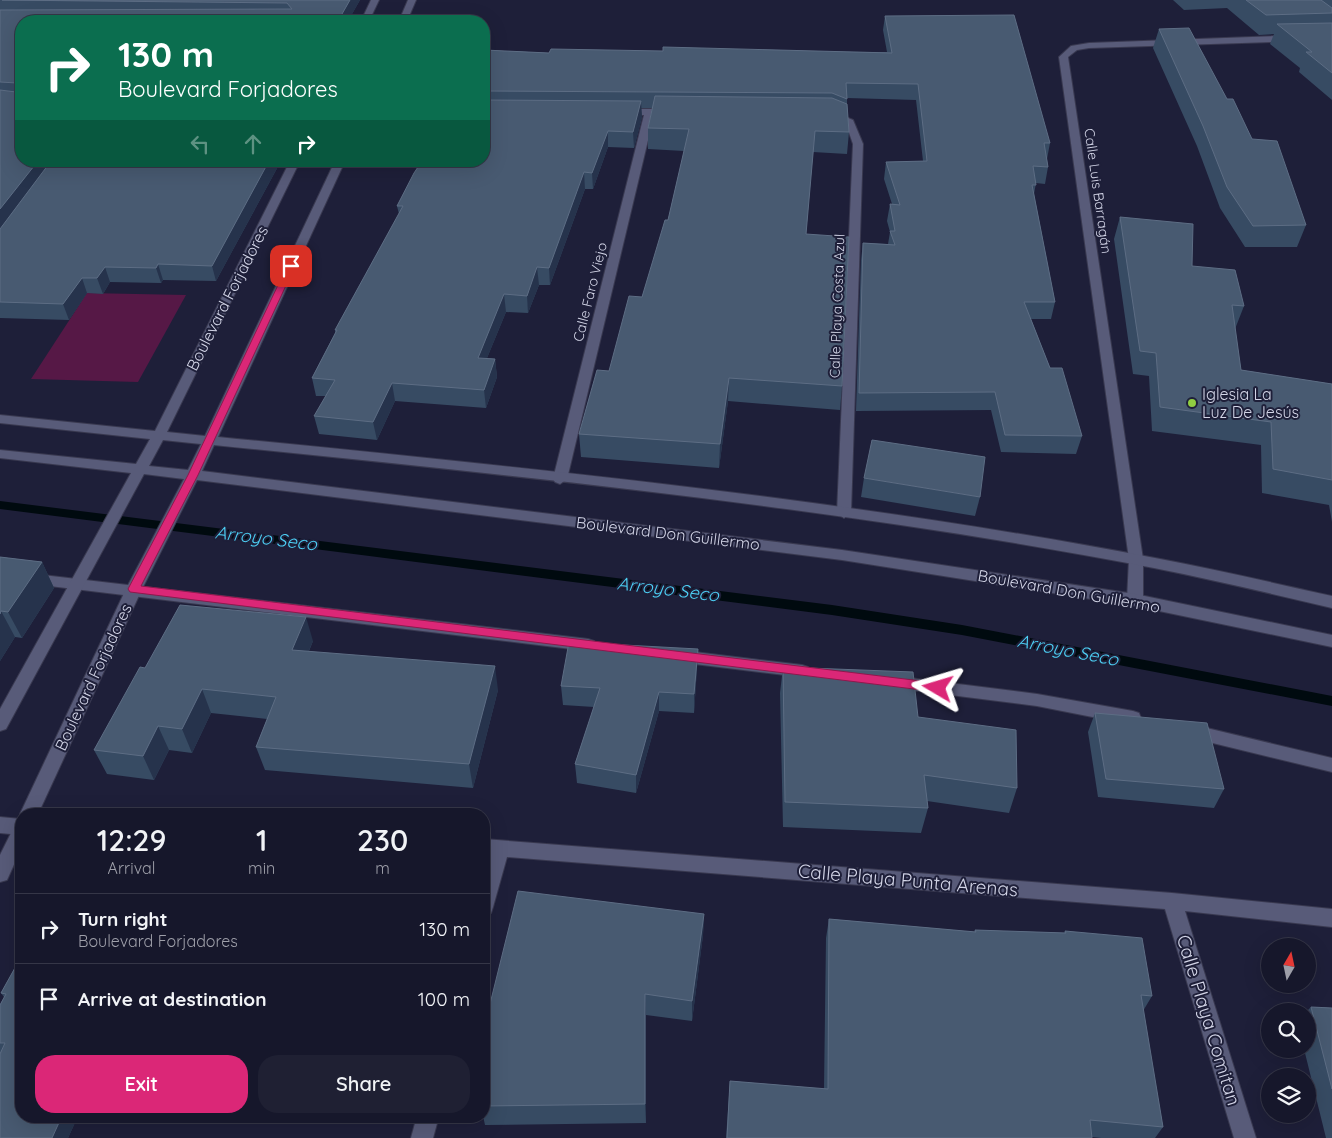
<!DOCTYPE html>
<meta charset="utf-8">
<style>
body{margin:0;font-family:Quicksand,sans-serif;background:#1f2033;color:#f1f3f6;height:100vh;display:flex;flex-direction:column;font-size:19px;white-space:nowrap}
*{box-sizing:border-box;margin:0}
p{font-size:16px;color:#9e9fa9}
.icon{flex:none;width:28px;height:28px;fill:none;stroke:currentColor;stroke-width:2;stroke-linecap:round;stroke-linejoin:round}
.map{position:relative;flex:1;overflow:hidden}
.panel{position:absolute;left:15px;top:808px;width:475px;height:315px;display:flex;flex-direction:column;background:#16172b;border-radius:20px;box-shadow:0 5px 20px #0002,0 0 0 1px #353647}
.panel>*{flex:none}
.hud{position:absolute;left:15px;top:15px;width:475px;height:152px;border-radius:20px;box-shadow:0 5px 20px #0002,0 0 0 1px #353647;background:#0b6e4f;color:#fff;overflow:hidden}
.needle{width:32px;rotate:9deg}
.controls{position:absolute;left:1261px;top:938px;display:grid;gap:10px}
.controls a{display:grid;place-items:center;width:55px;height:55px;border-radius:50%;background:#16172b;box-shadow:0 5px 20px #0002,0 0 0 1px #353647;font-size:25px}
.pin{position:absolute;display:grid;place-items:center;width:42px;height:42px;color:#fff;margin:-21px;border-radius:10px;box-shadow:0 2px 8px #0006}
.me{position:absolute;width:55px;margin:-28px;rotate:277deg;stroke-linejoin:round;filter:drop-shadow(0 0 4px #0008)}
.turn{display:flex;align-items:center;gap:18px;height:105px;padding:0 20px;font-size:22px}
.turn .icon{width:65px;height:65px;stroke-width:2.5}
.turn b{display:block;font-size:35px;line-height:42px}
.lanes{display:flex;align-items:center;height:48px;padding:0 20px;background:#0003;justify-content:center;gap:25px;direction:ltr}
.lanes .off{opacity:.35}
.eta{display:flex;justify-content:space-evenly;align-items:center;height:85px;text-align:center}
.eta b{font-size:30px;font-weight:600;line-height:35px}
.primary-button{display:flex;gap:10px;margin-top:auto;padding:10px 20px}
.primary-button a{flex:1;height:58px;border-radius:20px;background:#db2777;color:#fff;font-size:20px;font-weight:600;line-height:58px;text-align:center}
.primary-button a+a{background:#1f2033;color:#f1f3f6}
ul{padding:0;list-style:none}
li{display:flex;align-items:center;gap:15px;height:70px;padding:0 20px;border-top:1px solid #353647}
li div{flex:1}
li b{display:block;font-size:19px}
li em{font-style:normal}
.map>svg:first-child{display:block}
.green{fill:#561846}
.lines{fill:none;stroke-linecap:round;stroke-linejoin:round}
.stream{fill:#000a0f;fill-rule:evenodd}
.street-casing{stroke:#393950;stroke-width:2}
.secondary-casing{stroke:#393950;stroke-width:2}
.street{fill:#585b79;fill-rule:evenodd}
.secondary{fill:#585b79;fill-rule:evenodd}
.wall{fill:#374b63}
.shaded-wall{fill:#26334c}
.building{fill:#485a71;stroke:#5d6d84}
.route{fill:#db2777;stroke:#8e194d}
.poi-dot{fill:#90cd41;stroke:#1e1f39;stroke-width:2}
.labels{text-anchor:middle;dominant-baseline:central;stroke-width:4;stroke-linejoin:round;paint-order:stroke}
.far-street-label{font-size:14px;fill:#d3d5e7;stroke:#1e1f39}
.street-label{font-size:16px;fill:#d3d5e7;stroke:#1e1f39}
.poi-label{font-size:16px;fill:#d3d5e7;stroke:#1e1f39;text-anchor:start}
.water-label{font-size:18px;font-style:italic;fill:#4dd0f5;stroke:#1e1f39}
.near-street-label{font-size:19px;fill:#d3d5e7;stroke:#1e1f39}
</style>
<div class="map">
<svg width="1332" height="1138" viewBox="0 0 1332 1138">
<rect width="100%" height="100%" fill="#1e1f39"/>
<polygon class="green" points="87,293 186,295 138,382 31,379"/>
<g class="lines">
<polygon class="stream" points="0,501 832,605 962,625 1332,696 1332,706 962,635 832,615 0,509"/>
<defs>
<g id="street">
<polygon points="1332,34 1332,40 1089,48 1077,50 1068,57 1143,559 1143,600 1140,604 1130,604 1127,600 1129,559 1059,57 1071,46 1089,43"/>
<polygon points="670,109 675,112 673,114 654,115 567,479 560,484 555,482 553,479 644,115 621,115 616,112 621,109"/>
<polygon points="831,111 853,120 863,144 851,513 844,518 837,513 853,144 846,124 826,114"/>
<polygon points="0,570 588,639 594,641 596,645 594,649 588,651 0,580"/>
<polygon points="678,650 802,665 808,667 810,671 808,675 802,677 678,662 672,660 670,656 672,652"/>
<polygon points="894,676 1037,694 1133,711 1139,713 1141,718 1139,723 1133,725 1037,706 894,688 888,686 886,682 888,678"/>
<polygon points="1190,724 1332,758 1332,772 1184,736 1182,731 1184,726"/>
<polygon points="0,817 21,819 21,835 0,833"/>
<polygon points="484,839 1172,893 1332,909 1332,927 1185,911 1256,1138 1234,1138 1165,909 507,857 493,907 491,913 484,915 484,874 489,855 484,855"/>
<polygon points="417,1116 439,1116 433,1138 411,1138"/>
</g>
<g id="secondary">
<polygon points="371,0 379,0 369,21 361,21"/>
<polygon points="408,0 416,0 407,21 399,21"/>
<path d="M290 161H300L167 432 205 436 335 161H345L218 437C531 468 846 499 1155 558 1214 569 1273 583 1332 596V608C1273 594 1214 580 1154 568 844 508 528 477 214 445L202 471 842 550 1135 594 1332 635V647L1135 606 842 560 197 480 142 589 38 814H21V816L20 814 126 589 184 479 144 474 6 729 0 731V709L131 473 0 458V450L136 464 150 439 0 423V415L155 431ZM163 440 201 444 188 470 149 466Z"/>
<polygon points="21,822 21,849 7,880 0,882 0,855 15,825"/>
</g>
</defs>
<use href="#street" class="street-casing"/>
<use href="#secondary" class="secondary-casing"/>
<use href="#street" class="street"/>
<use href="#secondary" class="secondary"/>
</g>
<g class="wall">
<polygon points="0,0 360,0 348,21 21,21 21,161 281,161 216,281 163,280 161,283 110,282 103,294 87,293 69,320 0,318"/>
<polygon points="1173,0 1332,0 1332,100 1299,72 1300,68 1270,44 1274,34 1259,35 1227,8 1184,10"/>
<polygon points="885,16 1050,143 1047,159 1048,167 1045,184 1036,183 1034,194 1055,302 1051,319 1031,319 1050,368 1082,436 1076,454 1001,452 991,410 856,411 861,260 863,243 888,244 890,232 887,221 890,204 892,204 884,179 886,162 923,161 916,100 847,98 847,104 849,132 847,154 813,152 806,234 842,386 840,410 728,401 719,468 581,457 579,434 609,371 642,297 668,220 684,151 648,149 648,128 652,108 641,108 642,117 634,148 608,147 593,189 585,189 550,285 539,285 528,313 506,312 487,358 495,359 497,377 486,408 395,401 377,440 319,434 314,416 326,396 316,396 312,378 335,333 335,330 399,214 397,206 422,164 484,161 484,50 549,53 663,51 887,52 883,30"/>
<polygon points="1159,29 1252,139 1306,225 1297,247 1245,247 1220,208 1197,146 1153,48"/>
<polygon points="1120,217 1192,266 1244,306 1235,329 1241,370 1332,384 1332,522 1329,505 1262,493 1261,445 1152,431 1149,376 1133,374 1114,239"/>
<polygon points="864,478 980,497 975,516 861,497"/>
<polygon points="0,557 42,562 54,588 22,638 15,637 0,661"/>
<polygon points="313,641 309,651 498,690 473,788 265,770 256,747 267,719 211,713 192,753 169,750 154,780 107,774 94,750 145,668"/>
<polygon points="698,649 697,668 694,713 659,711 636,793 577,783 575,764 594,707 563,705 561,686"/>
<polygon points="783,667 918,717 1017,788 1009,813 927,801 928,808 921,833 783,827 780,693"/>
<polygon points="1095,713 1224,789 1214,808 1098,797 1088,732"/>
<polygon points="704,914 703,935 692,1021 646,1015 646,1123 485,1125 483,1116 484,1116 484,1069"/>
<polygon points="829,919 974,932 975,930 1064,933 1065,931 1152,996 1143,1011 1163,1127 1155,1138 1101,1138 1092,1137 1092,1138 726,1138 730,1081 824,1089 826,938"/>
<polygon points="21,957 21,1116 78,1116 68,1138 0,1138 0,1005 4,997 1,993"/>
<polygon points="1311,1007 1332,1008 1332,1138 1326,1138 1304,1049 1308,1049 1307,1011"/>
<polygon points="81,1116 108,1116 106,1120"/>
</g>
<g class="shaded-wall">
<polygon points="350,0 360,0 348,21 338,21"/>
<polygon points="641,101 642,117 634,148 633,132"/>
<polygon points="608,131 608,147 593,189 592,173"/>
<polygon points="38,161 54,161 0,232 0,209"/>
<polygon points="269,161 281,161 216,281 212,266"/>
<polygon points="584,172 585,189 550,285 549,268"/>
<polygon points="158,264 163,280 161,283 156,268"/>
<polygon points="105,267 110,282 103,294 97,278"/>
<polygon points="537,267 539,285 528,313 527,296"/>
<polygon points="82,278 87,293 69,320 63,304"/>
<polygon points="504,294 506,312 480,375 478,358"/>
<polygon points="495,359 497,377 486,408 484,390"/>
<polygon points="729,378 728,401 719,468 720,444"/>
<polygon points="392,383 395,401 377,440 373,422"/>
<polygon points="42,562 54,588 22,638 8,612"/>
<polygon points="1,611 15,637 0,661 0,614"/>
<polygon points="306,617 313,641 299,674 292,650"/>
<polygon points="698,649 697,668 694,713 694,694"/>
<polygon points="495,666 498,690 473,788 469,764"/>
<polygon points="202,689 211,713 192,753 182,729"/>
<polygon points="659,692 659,711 636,793 636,775"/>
<polygon points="158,726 169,750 154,780 143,756"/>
<polygon points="704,914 703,935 692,1021 692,1001"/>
<polygon points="645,994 646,1015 646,1123 645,1104"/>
<polygon points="62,1116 78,1116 68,1138 52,1138"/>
</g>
<g class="building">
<polygon points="2,0 350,0 338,21 21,21 21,161 38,161 0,209 0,90 16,92 17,83 0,82 0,10 292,9 287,3"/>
<polygon points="1246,0 1321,0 1332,8 1332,13 1266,15"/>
<polygon points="1014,15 1050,143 1044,143 1048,167 1033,166 1036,185 1032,185 1055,302 1024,302 1050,368 1062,368 1082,436 1005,435 995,392 859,393 863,243 895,245 890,231 895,231 890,204 900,205 886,162 927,161 918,84 846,83 847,99 832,93 484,91 484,50 549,53 551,49 663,51 663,47 892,53 885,16"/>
<polygon points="1332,23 1332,73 1306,52 1312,52 1277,24"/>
<polygon points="1189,28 1227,99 1233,99 1252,139 1277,141 1306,225 1253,226 1227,187 1203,126 1159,29"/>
<polygon points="655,96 832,98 847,104 849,132 815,131 806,234 849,237 842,386 729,378 720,444 579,434 597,370 609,371 629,296 642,297 665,220 668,220 689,129 648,128"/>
<polygon points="484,100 641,101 633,132 608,131 592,173 584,172 549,268 537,267 527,296 504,294 478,358 495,359 484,390 392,383 373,422 314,416 335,380 312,378 337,330 335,330 403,206 397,206 414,173 420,164 422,164 424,161 484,161"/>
<polygon points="51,161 269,161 212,266 158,264 156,268 105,267 97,278 82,278 63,304 0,302 0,229"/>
<polygon points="1120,217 1193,224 1192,266 1235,270 1244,306 1232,305 1241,370 1332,384 1332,480 1273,469 1271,422 1160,407 1156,353 1140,351"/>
<polygon points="872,440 985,457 980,497 864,478"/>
<polygon points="0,557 42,562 8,612 1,611 0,614"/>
<polygon points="180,605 306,617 292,650 495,666 469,764 256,747 276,697 202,689 182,729 158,726 143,756 94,750 140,667 145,668"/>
<polygon points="569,642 698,649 694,694 659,692 636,775 575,764 600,688 561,686"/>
<polygon points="783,667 913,672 918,717 1016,730 1017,788 924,775 928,808 785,802"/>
<polygon points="1095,713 1207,723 1224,789 1106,779"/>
<polygon points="518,891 704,914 692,1001 645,994 645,1104 484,1106 484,1069 490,1004"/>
<polygon points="829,919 976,932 975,930 1066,933 1065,931 1142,938 1152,996 1141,995 1163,1127 1090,1120 1092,1138 727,1138 730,1081 828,1089"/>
<polygon points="21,957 21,1116 62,1116 52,1138 0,1138 0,1054 5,1043 0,1043 0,1005 6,994 1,993"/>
<polygon points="1311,1007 1332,1008 1332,1089"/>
</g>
<polygon class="route" points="288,264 295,266 198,475 141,586 938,683 945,688 943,691 938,692 130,592 128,589 188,475"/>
<circle class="poi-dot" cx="1192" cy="403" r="5"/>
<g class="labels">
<g class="far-street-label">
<text transform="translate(1098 191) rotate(82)">Calle Luis Barragán</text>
<text transform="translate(590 292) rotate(-76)">Calle Faro Viejo</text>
<text transform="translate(837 306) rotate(-88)">Calle Playa Costa Azul</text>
</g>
<g class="street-label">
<text transform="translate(227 298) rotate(-63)">Boulevard Forjadores</text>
<text transform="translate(668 533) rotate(7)">Boulevard Don Guillermo</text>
<text transform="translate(1069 591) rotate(10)">Boulevard Don Guillermo</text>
<text transform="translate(93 677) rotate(-65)">Boulevard Forjadores</text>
</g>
<g class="poi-label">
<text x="1202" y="394">Iglesia La<tspan x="1202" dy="18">Luz De Jesús</tspan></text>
</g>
<g class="water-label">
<text transform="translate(266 538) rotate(7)">Arroyo Seco</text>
<text transform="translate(668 589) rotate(7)">Arroyo Seco</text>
<text transform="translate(1068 650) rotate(11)">Arroyo Seco</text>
</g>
<g class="near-street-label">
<text transform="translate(908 880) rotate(5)">Calle Playa Punta Arenas</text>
<text transform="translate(1209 1020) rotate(73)">Calle Playa Comitan</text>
</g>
</g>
</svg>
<div class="controls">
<a><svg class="needle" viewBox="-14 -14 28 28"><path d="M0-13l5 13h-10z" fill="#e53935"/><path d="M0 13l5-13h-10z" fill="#9e9fa9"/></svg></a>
<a><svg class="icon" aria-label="search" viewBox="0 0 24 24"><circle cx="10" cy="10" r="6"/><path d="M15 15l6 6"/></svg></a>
<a><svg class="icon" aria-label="layers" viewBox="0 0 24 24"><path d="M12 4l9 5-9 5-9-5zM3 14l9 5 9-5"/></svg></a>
</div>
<div class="pin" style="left:291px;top:266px;background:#d93025"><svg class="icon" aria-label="arrive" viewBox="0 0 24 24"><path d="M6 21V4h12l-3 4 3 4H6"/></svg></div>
<svg class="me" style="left:938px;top:688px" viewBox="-20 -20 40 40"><path d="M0-17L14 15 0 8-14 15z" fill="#db2777" stroke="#fff" stroke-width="4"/></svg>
<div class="hud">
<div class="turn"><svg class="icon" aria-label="right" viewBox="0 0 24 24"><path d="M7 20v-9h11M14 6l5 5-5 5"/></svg><div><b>130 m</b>Boulevard Forjadores</div></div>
<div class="lanes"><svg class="icon off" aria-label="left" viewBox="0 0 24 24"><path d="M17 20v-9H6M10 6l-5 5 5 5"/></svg><svg class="icon off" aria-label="ahead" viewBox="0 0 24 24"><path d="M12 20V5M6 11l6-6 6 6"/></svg><svg class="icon" aria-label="right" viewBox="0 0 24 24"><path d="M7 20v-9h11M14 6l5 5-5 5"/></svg></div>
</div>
<section class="panel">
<div class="eta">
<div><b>12:29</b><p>Arrival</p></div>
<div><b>1</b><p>min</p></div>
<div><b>230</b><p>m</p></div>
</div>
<ul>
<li><svg class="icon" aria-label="right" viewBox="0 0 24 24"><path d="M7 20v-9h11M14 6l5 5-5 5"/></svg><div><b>Turn right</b><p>Boulevard Forjadores</p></div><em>130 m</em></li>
<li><svg class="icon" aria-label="arrive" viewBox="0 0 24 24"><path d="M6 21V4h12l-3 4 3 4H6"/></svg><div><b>Arrive at destination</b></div><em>100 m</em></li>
</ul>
<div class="primary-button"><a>Exit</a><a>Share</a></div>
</section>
</div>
